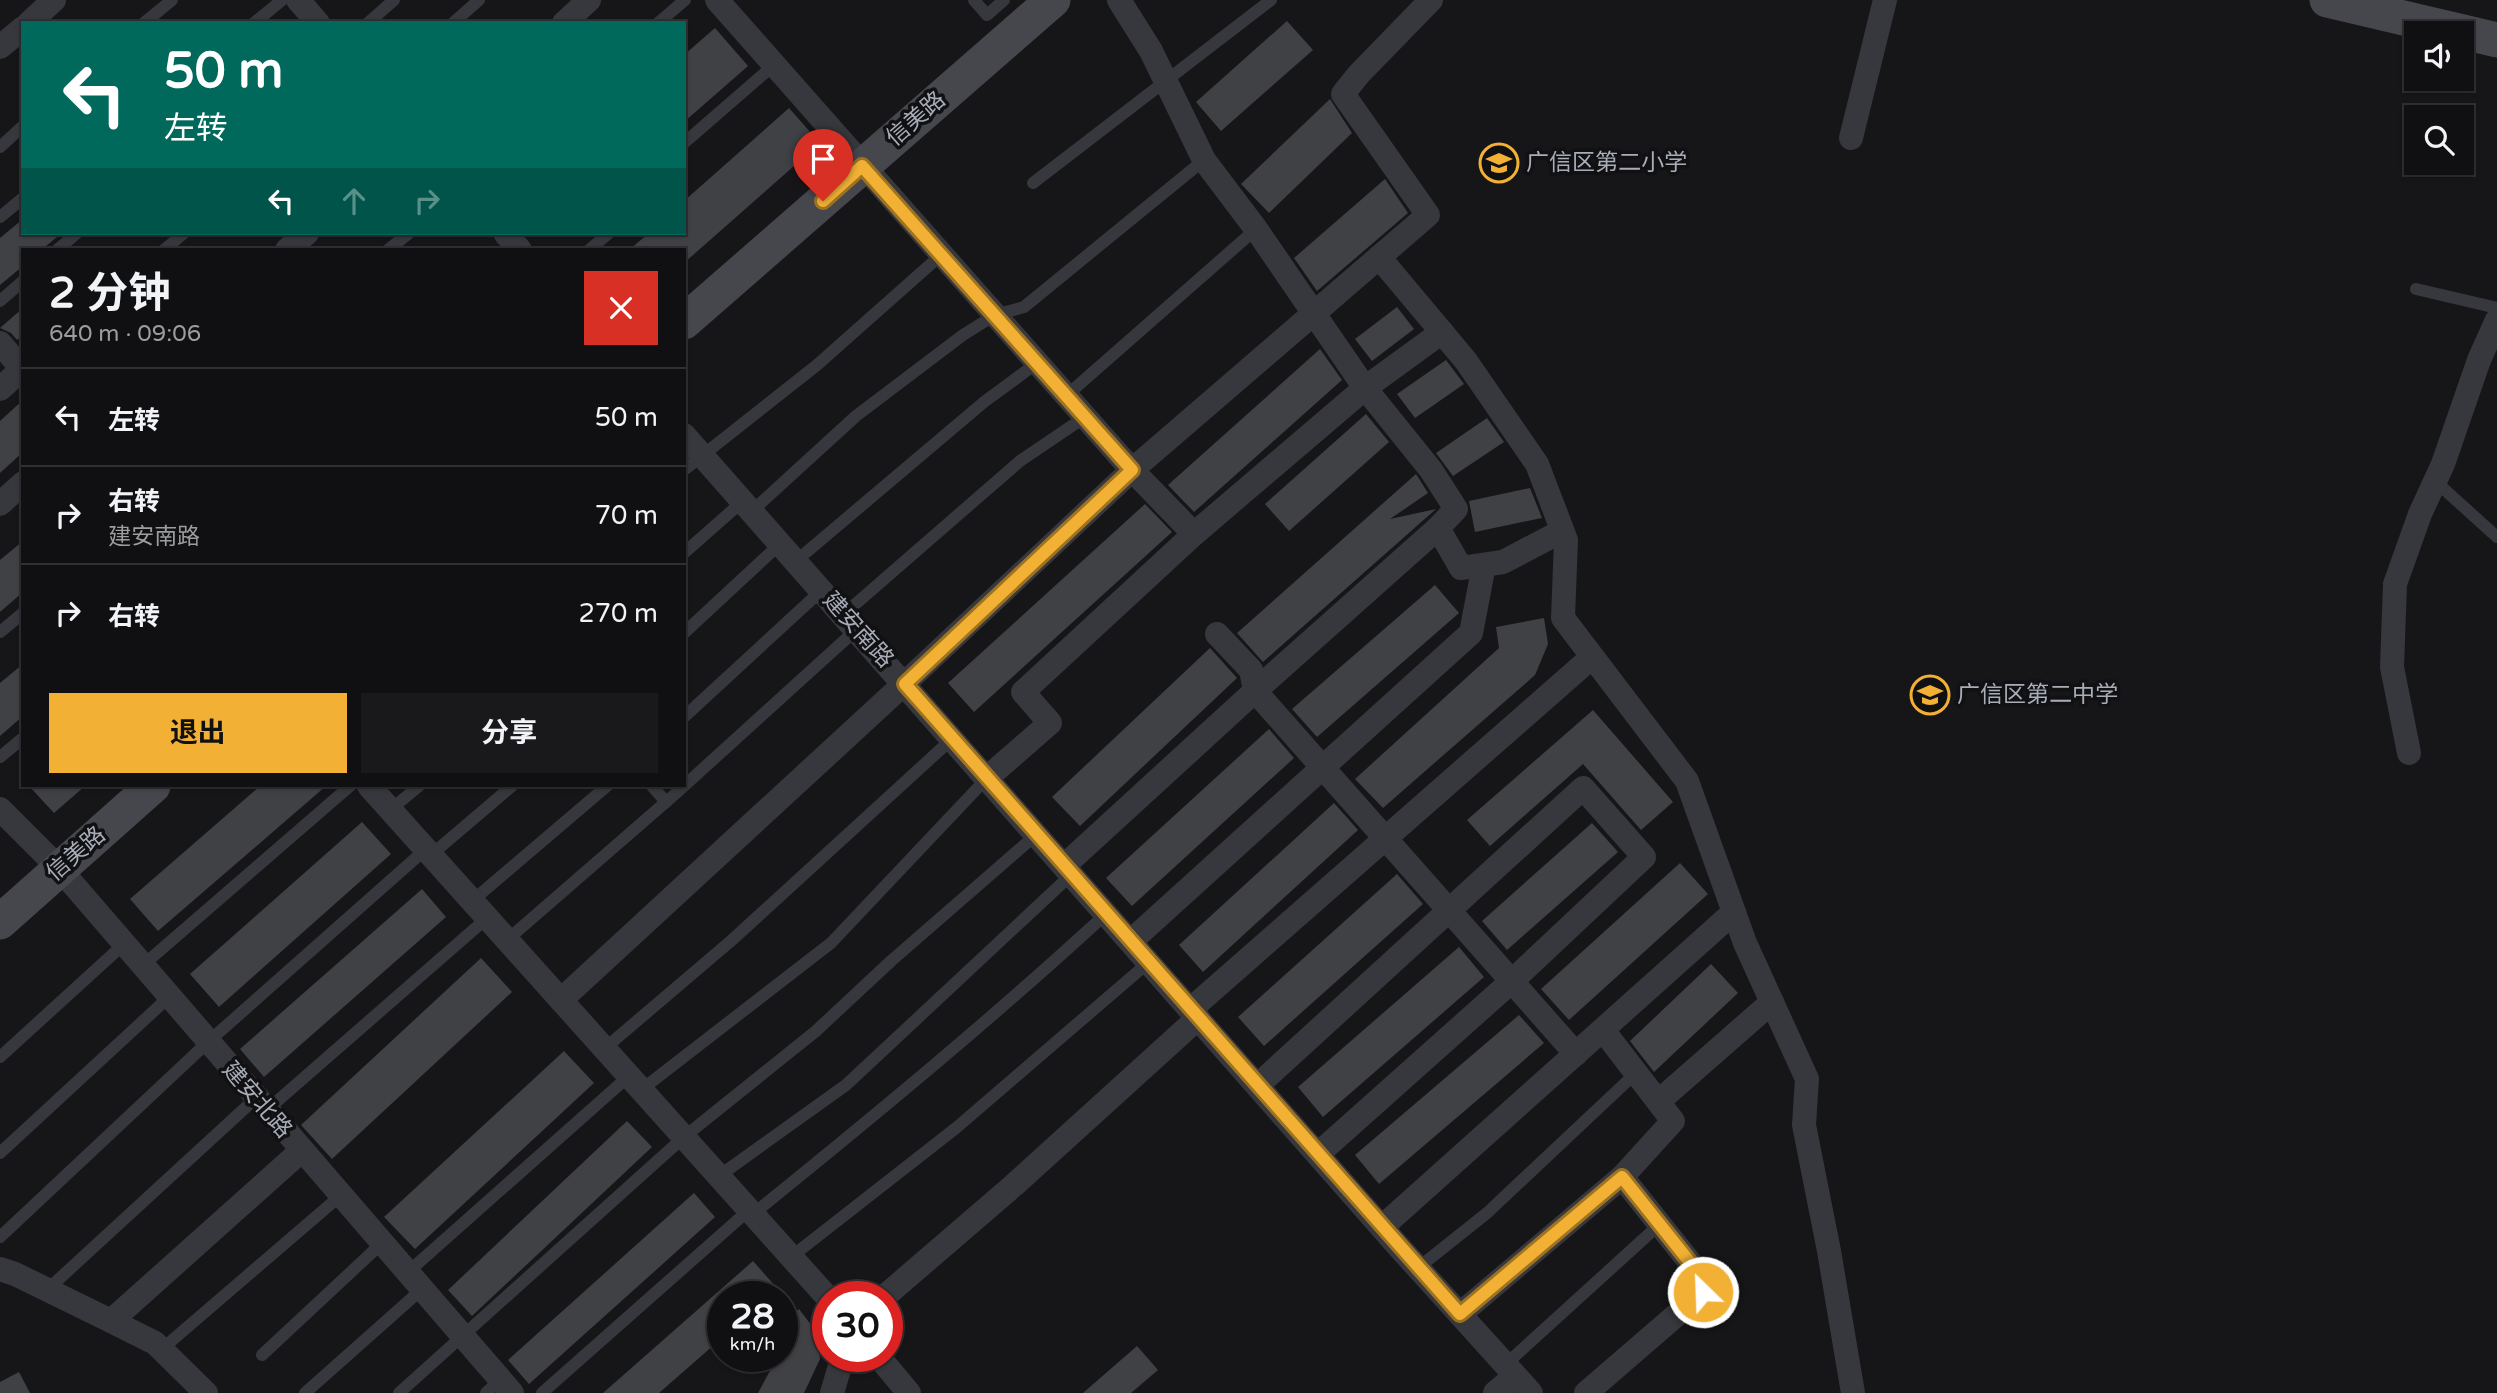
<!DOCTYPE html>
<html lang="zh">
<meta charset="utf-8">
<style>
body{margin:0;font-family:"Varela Round","Noto Sans SC",sans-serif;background:#19191b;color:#f1f3f6;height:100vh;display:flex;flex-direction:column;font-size:26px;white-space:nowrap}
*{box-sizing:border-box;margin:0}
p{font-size:23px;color:#9c9d9f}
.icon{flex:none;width:38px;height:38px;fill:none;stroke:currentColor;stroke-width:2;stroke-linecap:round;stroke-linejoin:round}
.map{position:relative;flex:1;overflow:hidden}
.side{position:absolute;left:21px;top:248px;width:665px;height:539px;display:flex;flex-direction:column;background:#101012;border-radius:0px;box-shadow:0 2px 5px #0004,0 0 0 2px #303032}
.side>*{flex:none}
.top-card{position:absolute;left:21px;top:21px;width:665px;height:214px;border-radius:0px;box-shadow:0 2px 5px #0004,0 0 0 2px #303032;background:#00695c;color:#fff;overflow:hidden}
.controls{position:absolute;left:2404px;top:21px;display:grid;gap:14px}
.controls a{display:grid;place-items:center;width:70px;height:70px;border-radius:0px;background:#101012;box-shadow:0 2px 5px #0004,0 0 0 2px #303032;font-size:35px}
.speed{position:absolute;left:707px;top:1281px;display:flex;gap:14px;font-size:35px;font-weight:700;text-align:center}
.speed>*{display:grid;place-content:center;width:91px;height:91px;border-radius:50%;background:#101012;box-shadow:0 2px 5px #0004,0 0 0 2px #303032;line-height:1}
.speed small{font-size:18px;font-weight:400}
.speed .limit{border:10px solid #d22;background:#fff;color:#111}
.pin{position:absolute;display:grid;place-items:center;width:60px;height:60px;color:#fff;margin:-72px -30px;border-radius:50% 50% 50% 0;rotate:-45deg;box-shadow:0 0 7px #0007}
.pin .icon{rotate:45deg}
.me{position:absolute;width:77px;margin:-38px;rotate:336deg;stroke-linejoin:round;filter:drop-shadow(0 0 5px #0008)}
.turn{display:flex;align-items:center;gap:24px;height:147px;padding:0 28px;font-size:32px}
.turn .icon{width:91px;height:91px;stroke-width:2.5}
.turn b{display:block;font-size:49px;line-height:60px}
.lanes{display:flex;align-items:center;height:66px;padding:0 28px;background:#0003;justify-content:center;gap:35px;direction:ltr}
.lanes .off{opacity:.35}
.round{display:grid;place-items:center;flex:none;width:74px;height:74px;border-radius:0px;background:#19191b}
.summary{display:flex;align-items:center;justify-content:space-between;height:119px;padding:0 28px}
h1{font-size:42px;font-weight:700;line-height:52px}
.action{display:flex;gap:14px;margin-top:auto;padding:14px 28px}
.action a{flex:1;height:80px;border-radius:0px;background:#f2b134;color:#111;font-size:28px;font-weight:700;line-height:80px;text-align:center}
.action a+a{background:#19191b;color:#f1f3f6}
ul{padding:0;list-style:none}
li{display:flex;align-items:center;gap:21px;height:98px;padding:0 28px;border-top:2px solid #303032}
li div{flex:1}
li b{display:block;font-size:26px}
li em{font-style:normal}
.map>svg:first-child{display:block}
.building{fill:#404145}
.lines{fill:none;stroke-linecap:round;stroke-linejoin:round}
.lane{stroke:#37383d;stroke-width:12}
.street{stroke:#37383d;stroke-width:24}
.secondary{stroke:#45474d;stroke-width:35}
.route-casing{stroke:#9d7322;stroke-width:18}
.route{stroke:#f2b134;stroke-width:12}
.labels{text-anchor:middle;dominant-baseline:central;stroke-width:7;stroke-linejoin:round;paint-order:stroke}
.street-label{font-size:23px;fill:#a8adb8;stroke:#111113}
.poi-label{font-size:23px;fill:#a8adb8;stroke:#111113;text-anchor:start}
</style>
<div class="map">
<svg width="2497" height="1393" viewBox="0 0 2497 1393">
<rect width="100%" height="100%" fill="#161618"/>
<g class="building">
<polygon points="1287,21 1313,50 1221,131 1196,102"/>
<polygon points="715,28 748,66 684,122 684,55"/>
<polygon points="1330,99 1352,133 1269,213 1241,184"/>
<polygon points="789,108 820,143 684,263 684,250 629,250 649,233 684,233 684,201"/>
<polygon points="1385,179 1408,213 1317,291 1294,258"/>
<polygon points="23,219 23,233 62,233 41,250 23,250 23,266 0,285 0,238"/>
<polygon points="1397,307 1414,329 1372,361 1355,339"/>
<polygon points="23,308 23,335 17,340 11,333 0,328"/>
<polygon points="1320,349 1342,380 1194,512 1168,485"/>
<polygon points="1446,360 1464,384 1415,418 1397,394"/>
<polygon points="23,400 23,452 0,473 0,421"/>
<polygon points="1366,414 1389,442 1289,531 1265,504"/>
<polygon points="1487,418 1504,442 1453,476 1436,453"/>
<polygon points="1416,474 1428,493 1390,519 1436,509 1263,662 1237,633"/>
<polygon points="1530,488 1542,518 1475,532 1469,501"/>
<polygon points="1145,504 1172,532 974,712 948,683"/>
<polygon points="23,541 23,592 0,612 0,560"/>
<polygon points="1435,585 1459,613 1317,737 1292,709"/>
<polygon points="1544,618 1548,644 1535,675 1383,808 1355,779 1499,648 1496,627"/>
<polygon points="1210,648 1237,678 1080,826 1052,797"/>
<polygon points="23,664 23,716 0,736 0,683"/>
<polygon points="1593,710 1673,802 1641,830 1583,764 1490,846 1467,820"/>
<polygon points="1269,729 1294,758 1132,906 1106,878"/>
<polygon points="29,786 85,786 54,813"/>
<polygon points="260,786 326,786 158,931 130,899"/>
<polygon points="1334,803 1358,830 1203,972 1179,945"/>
<polygon points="362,822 391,854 219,1007 190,974"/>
<polygon points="1592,823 1618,852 1507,950 1482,921"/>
<polygon points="1680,863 1708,894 1569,1020 1541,989"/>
<polygon points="1397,874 1423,904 1264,1046 1238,1017"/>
<polygon points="422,889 446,917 264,1077 240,1049"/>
<polygon points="1459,947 1484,977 1323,1117 1298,1087"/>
<polygon points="481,958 512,992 332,1159 301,1125"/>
<polygon points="1711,964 1738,993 1654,1072 1630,1041"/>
<polygon points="1519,1015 1544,1043 1379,1184 1355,1155"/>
<polygon points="564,1051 594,1083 415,1249 384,1217"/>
<polygon points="627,1121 652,1147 472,1316 448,1290"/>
<polygon points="694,1193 715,1217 529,1384 508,1360"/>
<polygon points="753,1261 785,1297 723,1297 723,1337 659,1393 603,1393"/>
<polygon points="799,1309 818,1334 820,1359 804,1393 758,1393 778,1356 782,1356 782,1325"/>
<polygon points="1137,1346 1158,1370 1131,1393 1083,1393"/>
<polygon points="19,1372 30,1393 0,1393 0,1382"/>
</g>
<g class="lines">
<g class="lane">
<polyline points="974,0 987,15 1004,0"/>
<polyline points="144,23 172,0"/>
<polyline points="254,23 282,0"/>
<polyline points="368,23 394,0"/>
<polyline points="453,23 479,0"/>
<polyline points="658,23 685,0"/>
<polyline points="684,143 774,65"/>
<polyline points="0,147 23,126"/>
<polyline points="1033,183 1271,0"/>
<polyline points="0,217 23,198"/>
<polyline points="57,250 77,233"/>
<polyline points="164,250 184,233"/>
<polyline points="388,250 409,233"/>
<polyline points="589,250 609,233"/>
<polyline points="2416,289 2497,308"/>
<polyline points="0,301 23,281"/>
<polyline points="1066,396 1256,229"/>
<polyline points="684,470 817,365 941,255"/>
<polyline points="2435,481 2497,537"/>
<polyline points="752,511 856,416 963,335 995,315 1024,307 1204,160"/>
<polyline points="684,553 743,501"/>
<polyline points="796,561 984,402 1037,363"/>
<polyline points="844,614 1020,461 1085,417"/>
<polyline points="0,632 23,613"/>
<polyline points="684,633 781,543"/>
<polyline points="684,717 822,590"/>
<polyline points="0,757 23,738"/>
<polyline points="652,786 666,802"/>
<polyline points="390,810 419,786"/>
<polyline points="431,855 512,786"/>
<polyline points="472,901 607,786"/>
<polyline points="507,940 674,795 857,629"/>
<polyline points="142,966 350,786"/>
<polyline points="604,1049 732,940 953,738"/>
<polyline points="0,1057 124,944"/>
<polyline points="641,1090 831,943 988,777"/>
<polyline points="267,1110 487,918"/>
<polyline points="0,1153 169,997"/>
<polyline points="719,1176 846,1085 1072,874"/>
<path d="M753 1214C873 1117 993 1018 1107 913"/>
<polyline points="0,1237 208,1042 426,849"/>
<polyline points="791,1257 956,1128 1149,962"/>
<polyline points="1418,1268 1487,1213 1637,1072"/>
<polyline points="407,1273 629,1076"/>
<polyline points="47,1290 256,1098"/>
<polyline points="162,1349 340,1196"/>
<polyline points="262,1355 381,1244"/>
<polyline points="1505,1365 1660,1224"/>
<polyline points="305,1393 421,1290"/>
<polyline points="399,1393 684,1137 816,1031 891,961 1037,834"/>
<polyline points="486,1393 500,1380"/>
<polyline points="542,1393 749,1210"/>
</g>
<g class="street">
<polyline points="298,0 318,23"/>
<polyline points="1119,0 1151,51 1204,160 1256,229 1365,388 1431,470 1456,509 1438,528"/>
<polyline points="29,23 54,0"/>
<polyline points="564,23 589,0"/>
<polyline points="0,47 23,28"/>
<polyline points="1851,138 1885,0"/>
<polyline points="505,233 520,250"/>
<polyline points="287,250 307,233"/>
<polyline points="1379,257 1466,361 1537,464 1566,540 1563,618 1687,781 1745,943 1807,1079 1804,1125 1829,1251 1853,1393"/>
<polyline points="0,343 22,369 0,389"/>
<polyline points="684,435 1399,1247 1531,1393"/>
<polyline points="0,504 23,483"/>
<polyline points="1194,534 1365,388 1442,332"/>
<polyline points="1217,634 1251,670 1255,691 1438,528 1461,568 1503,562 1562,531"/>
<polyline points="2409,753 2392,667 2395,584 2420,514 2443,464 2479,360 2497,320"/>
<polyline points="988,777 1050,723 1023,692 1194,534 1132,470 1428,215 1343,94 1359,74 1431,0"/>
<polyline points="369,786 828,1298"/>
<polyline points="0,809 59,868 512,1393"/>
<polyline points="1065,865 1255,691 1576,1054"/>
<polyline points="1131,941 1471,633 1484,565"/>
<polyline points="561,1000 905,683 1132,470 717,0"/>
<polyline points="1191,1009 1592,657"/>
<polyline points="1258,1085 1583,788 1644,857 1512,981 1318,1154"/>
<polyline points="1659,1101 1772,1002"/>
<polyline points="1382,1227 1734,912"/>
<polyline points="0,1269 15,1274 111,1321 301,1151"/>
<polyline points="884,1297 1014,1185 1198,1018"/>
<polyline points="1460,1314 1622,1177 1673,1121 1603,1030"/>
<polyline points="111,1321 155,1343 206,1393"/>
<polyline points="878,1356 909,1393"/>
<polyline points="832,1393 843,1356"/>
<polyline points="1495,1393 1515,1376"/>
<polyline points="1586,1393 1703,1292 1704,1280 1622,1177"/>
</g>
<g class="secondary">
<polyline points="2327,0 2497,40"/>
<polyline points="684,322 1053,0"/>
<polyline points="0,922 153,786"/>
</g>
</g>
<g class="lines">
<defs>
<polyline id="route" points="823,201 862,166 1132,470 905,684 1460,1314 1622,1177 1704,1280 1703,1292"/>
</defs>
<use href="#route" class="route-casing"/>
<use href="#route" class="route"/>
</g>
<defs>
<symbol id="school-ring" viewBox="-11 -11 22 22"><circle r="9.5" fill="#111113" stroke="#f2b134" stroke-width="1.5"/><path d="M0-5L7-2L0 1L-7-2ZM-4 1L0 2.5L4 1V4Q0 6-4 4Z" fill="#f2b134"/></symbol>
</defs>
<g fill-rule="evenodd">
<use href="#school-ring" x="1477" y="141" width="44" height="44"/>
<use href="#school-ring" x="1908" y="673" width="44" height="44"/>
</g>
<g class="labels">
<g class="street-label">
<text transform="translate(916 119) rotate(-41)">信美路</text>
<text transform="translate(858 630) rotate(48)">建安南路</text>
<text transform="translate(76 854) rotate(-41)">信美路</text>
<text transform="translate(257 1100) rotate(49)">建安北路</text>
</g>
<g class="poi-label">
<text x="1526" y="163">广信区第二小学</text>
<text x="1957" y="695">广信区第二中学</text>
</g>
</g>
</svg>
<div class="controls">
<a><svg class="icon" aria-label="sound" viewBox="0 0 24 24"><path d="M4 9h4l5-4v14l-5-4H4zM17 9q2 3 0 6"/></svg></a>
<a><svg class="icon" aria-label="search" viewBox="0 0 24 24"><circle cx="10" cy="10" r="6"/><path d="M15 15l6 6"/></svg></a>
</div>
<div class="speed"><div>28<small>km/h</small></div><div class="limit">30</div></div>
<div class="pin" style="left:823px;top:201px;background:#d93025"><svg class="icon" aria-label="arrive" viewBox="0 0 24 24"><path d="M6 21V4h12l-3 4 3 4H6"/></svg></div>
<svg class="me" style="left:1703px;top:1292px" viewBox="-20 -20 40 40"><circle r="17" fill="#f2b134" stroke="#fff" stroke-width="3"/><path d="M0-11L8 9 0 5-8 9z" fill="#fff"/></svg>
<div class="top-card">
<div class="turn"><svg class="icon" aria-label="left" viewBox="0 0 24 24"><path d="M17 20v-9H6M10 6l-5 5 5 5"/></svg><div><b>50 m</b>左转</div></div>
<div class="lanes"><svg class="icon" aria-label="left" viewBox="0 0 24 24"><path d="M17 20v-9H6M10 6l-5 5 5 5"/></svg><svg class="icon off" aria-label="ahead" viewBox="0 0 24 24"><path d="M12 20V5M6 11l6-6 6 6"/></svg><svg class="icon off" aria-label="right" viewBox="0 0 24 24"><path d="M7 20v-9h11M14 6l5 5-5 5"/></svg></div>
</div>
<section class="side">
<div class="summary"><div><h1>2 分钟</h1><p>640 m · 09:06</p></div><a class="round" style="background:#d93025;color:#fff"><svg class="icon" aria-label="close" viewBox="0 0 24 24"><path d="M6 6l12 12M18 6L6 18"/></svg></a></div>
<ul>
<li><svg class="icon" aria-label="left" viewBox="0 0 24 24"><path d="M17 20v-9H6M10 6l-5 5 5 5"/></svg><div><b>左转</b></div><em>50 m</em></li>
<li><svg class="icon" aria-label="right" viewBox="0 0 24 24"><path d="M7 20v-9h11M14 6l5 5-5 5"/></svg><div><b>右转</b><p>建安南路</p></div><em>70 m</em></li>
<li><svg class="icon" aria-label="right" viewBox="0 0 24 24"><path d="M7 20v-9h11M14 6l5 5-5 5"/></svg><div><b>右转</b></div><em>270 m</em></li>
</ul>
<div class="action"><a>退出</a><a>分享</a></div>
</section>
</div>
